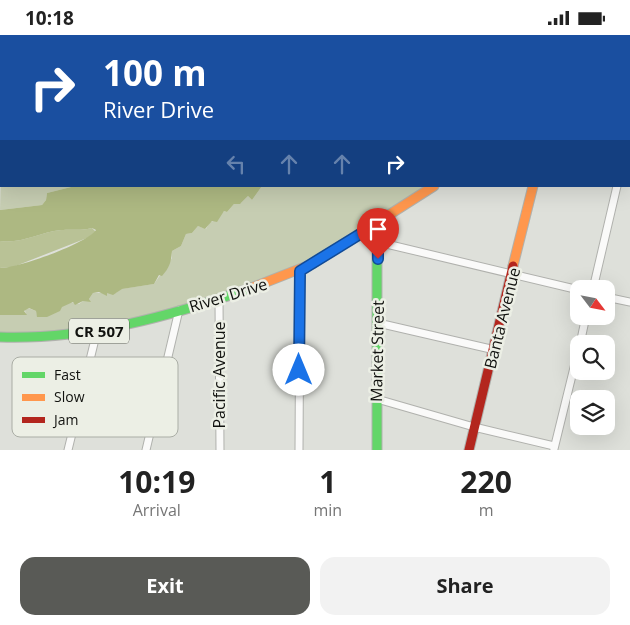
<!DOCTYPE html>
<style>
body{margin:0;font-family:"Open Sans",sans-serif;background:#f2f2f2;color:#222;height:100vh;display:flex;flex-direction:column;font-size:19px;white-space:nowrap}
*{box-sizing:border-box;margin:0}
p{font-size:16px;color:#767676}
.icon{flex:none;width:28px;height:28px;fill:none;stroke:currentColor;stroke-width:2;stroke-linecap:round;stroke-linejoin:round}
.map{position:relative;height:415px;overflow:hidden}
.side{display:flex;flex-direction:column;background:#fff;flex:1}
.side>*{flex:none}
.banner{position:absolute;left:0px;top:0px;width:630px;height:152px;box-shadow:0 5px 20px #0002;background:#1a4fa0;color:#fff;overflow:hidden}
.needle{width:32px;rotate:122deg}
.fabs{position:absolute;left:570px;top:245px;display:grid;gap:10px}
.fabs a{display:grid;place-items:center;width:45px;height:45px;border-radius:10px;background:#fff;box-shadow:0 5px 20px #0002;font-size:25px}
.pin{position:absolute;display:grid;place-items:center;width:42px;height:42px;color:#fff;margin:-51px -21px;border-radius:50% 50% 50% 0;rotate:-45deg;box-shadow:0 0 5px #0007}
.pin .icon{rotate:45deg}
.me{position:absolute;width:55px;margin:-28px;rotate:0deg;stroke-linejoin:round;filter:drop-shadow(0 0 4px #0008)}
.turn{display:flex;align-items:center;gap:18px;height:105px;padding:0 20px;font-size:22px}
.turn .icon{width:65px;height:65px;stroke-width:2.5}
.turn b{display:block;font-size:35px;line-height:42px}
.lanes{display:flex;align-items:center;height:48px;padding:0 20px;background:#0003;justify-content:center;gap:25px;direction:ltr}
.lanes .off{opacity:.35}
.eta{display:flex;justify-content:space-evenly;align-items:center;height:85px;text-align:center}
.eta b{font-size:30px;font-weight:700;line-height:35px}
.cta{display:flex;gap:10px;margin-top:auto;padding:10px 20px}
.cta a{flex:1;height:58px;border-radius:15px;background:#595a56;color:#fff;font-size:20px;font-weight:700;line-height:58px;text-align:center}
.cta a+a{background:#f2f2f2;color:#222}
.status{display:flex;justify-content:space-between;align-items:center;height:35px;padding:0 25px;background:#fff;direction:ltr}
.status svg{height:14px;fill:currentColor}
.map>svg:first-child{display:block}
.green{fill:#c6cdb2}
.forest{fill:#b9c296}
.water{fill:#adb882}
.lines{fill:none;stroke-linecap:round;stroke-linejoin:round}
.street-casing{stroke:#b0b1ad;stroke-width:9}
.fast-casing{stroke:#b0b1ad;stroke-width:11}
.slow-casing{stroke:#b0b1ad;stroke-width:11}
.jam-casing{stroke:#b0b1ad;stroke-width:11}
.street{stroke:#fafaf9;stroke-width:7}
.fast{stroke:#63d668;stroke-width:9}
.slow{stroke:#ff974d;stroke-width:9}
.jam{stroke:#b3261e;stroke-width:9}
.route-casing{stroke:#114b97;stroke-width:12}
.route{stroke:#1a73e8;stroke-width:9}
.labels{text-anchor:middle;dominant-baseline:central;stroke-width:5;stroke-linejoin:round;paint-order:stroke}
.shield{fill:#ecefe5;stroke:#53544f;stroke-width:1}
.shield-label{font-size:15px;font-weight:bold;fill:#11120f}
.street-label{font-size:16px;fill:#11120f;stroke:#ecefe5}
.key{fill:#ecefe5;stroke:#aaada5;stroke-width:1}
.key-label{font-size:14px;fill:#11120f}
</style>
<div class="status"><b>10:18</b><svg viewBox="0 0 49 12"><path d="M0 12V9h3v3zM5 12V6h3v6zM10 12V3h3v9zM15 12V0h3v12zM26 1h20v11H26zM47 4h2v5h-2z"/></svg></div>
<div class="map">
<svg width="630" height="415" viewBox="0 0 630 415">
<rect width="100%" height="100%" fill="#dee0da"/>
<g class="green">
<polygon points="306,0 462,0 306,1"/>
<polygon points="1,138 1,151 75,151 47,158 46,165 42,170 0,175"/>
<polygon points="262,151 434,151 300,236 97,296 0,301 0,280 26,280 25,275 28,273 36,276 37,280 69,267 79,269 83,266 90,266 89,264 93,258 116,258 121,254 154,249 172,223 172,216 181,211 186,199 192,198 198,191 206,194 210,187 214,186 224,176 227,177 234,169 241,168 248,161 252,165"/>
</g>
<path class="forest" d="M92 193 96 197 87 203 13 232 0 233V206C22 209 40 197 61 195 74 194 79 196 92 193Z"/>
<g class="water">
<polygon points="462,0 630,0 630,17 629,1 459,1"/>
<path d="M75 151H262L252 165 248 161 240 169H234L227 177 224 176 217 187 212 186 205 194 198 191 192 198 186 199 181 211 172 216C171 227 170 232 162 241L159 240 154 249 122 254 113 260 107 258V261L99 257 93 258 89 264 91 267 83 266 75 270 73 267 62 272 60 276 47 282H37L36 276 29 273 24 276 27 280H0V233C18 233 86 209 96 195L92 193C79 196 74 194 61 195 40 197 22 209 0 206V175L42 170 46 165 47 158Z"/>
</g>
<g class="lines">
<defs>
<g id="street">
<polyline points="629,103 630,98"/>
<polyline points="378,207 579,255"/>
<polyline points="593,254 617,151"/>
<polyline points="606,262 630,267"/>
<polyline points="219,264 220,415"/>
<polyline points="378,288 495,315"/>
<polyline points="580,309 586,281"/>
<polyline points="377,364 474,392 554,411"/>
<polyline points="554,414 579,312"/>
<polyline points="68,415 97,296"/>
<polyline points="146,415 179,275"/>
<polyline points="299,415 300,236"/>
</g>
<g id="fast">
<polyline points="66,0 66,1"/>
<polyline points="629,49 630,48"/>
<polyline points="377,188 377,415"/>
<path d="M0 302C85 305 171 281 251 253"/>
</g>
<g id="slow">
<polyline points="513,231 533,151"/>
<polyline points="251,253 312,229 434,151"/>
</g>
<g id="jam">
<polyline points="0,24 1,24"/>
<polyline points="469,415 513,231"/>
</g>
</defs>
<use href="#street" class="street-casing"/>
<use href="#fast" class="fast-casing"/>
<use href="#slow" class="slow-casing"/>
<use href="#jam" class="jam-casing"/>
<use href="#street" class="street"/>
<use href="#fast" class="fast"/>
<use href="#slow" class="slow"/>
<use href="#jam" class="jam"/>
</g>
<g class="lines">
<defs>
<polyline id="route" points="299,335 300,236 378,188 378,224"/>
</defs>
<use href="#route" class="route-casing"/>
<use href="#route" class="route"/>
</g>
<g class="labels">
<rect class="shield" x="69" y="283.5" width="60" height="25" rx="4"/>
<g class="shield-label">
<text x="99" y="296">CR 507</text>
</g>
<g class="street-label">
<text transform="translate(228 260) rotate(-17)">River Drive</text>
<text transform="translate(502 283) rotate(-76)">Banta Avenue</text>
<text transform="translate(377 316) rotate(-89)">Market Street</text>
<text transform="translate(219 340) rotate(-90)">Pacific Avenue</text>
</g>
</g>
<rect x="12" y="322" width="166" height="80" rx="8" class="key"/>
<rect x="22" y="337" width="23" height="6" fill="#63d668"/>
<rect x="22" y="359" width="23" height="7" fill="#ff974d"/>
<rect x="22" y="382" width="23" height="6" fill="#b3261e"/>
<g class="key-label">
<text x="54" y="345">Fast</text>
<text x="54" y="367">Slow</text>
<text x="54" y="390">Jam</text>
</g>
</svg>
<div class="fabs">
<a><svg class="needle" viewBox="-14 -14 28 28"><path d="M0-13l5 13h-10z" fill="#e53935"/><path d="M0 13l5-13h-10z" fill="#767676"/></svg></a>
<a><svg class="icon" aria-label="search" viewBox="0 0 24 24"><circle cx="10" cy="10" r="6"/><path d="M15 15l6 6"/></svg></a>
<a><svg class="icon" aria-label="layers" viewBox="0 0 24 24"><path d="M12 4l9 5-9 5-9-5zM3 14l9 5 9-5"/></svg></a>
</div>
<div class="pin" style="left:378px;top:224px;background:#d93025"><svg class="icon" aria-label="arrive" viewBox="0 0 24 24"><path d="M6 21V4h12l-3 4 3 4H6"/></svg></div>
<svg class="me" style="left:299px;top:335px" viewBox="-20 -20 40 40"><circle r="19" fill="#fff"/><path d="M0-13L10 11 0 6-10 11z" fill="#1a73e8"/></svg>
<div class="banner">
<div class="turn"><svg class="icon" aria-label="right" viewBox="0 0 24 24"><path d="M7 20v-9h11M14 6l5 5-5 5"/></svg><div><b>100 m</b>River Drive</div></div>
<div class="lanes"><svg class="icon off" aria-label="left" viewBox="0 0 24 24"><path d="M17 20v-9H6M10 6l-5 5 5 5"/></svg><svg class="icon off" aria-label="ahead" viewBox="0 0 24 24"><path d="M12 20V5M6 11l6-6 6 6"/></svg><svg class="icon off" aria-label="ahead" viewBox="0 0 24 24"><path d="M12 20V5M6 11l6-6 6 6"/></svg><svg class="icon" aria-label="right" viewBox="0 0 24 24"><path d="M7 20v-9h11M14 6l5 5-5 5"/></svg></div>
</div>
</div>
<section class="side">
<div class="eta">
<div><b>10:19</b><p>Arrival</p></div>
<div><b>1</b><p>min</p></div>
<div><b>220</b><p>m</p></div>
</div>
<div class="cta"><a>Exit</a><a>Share</a></div>
</section>
